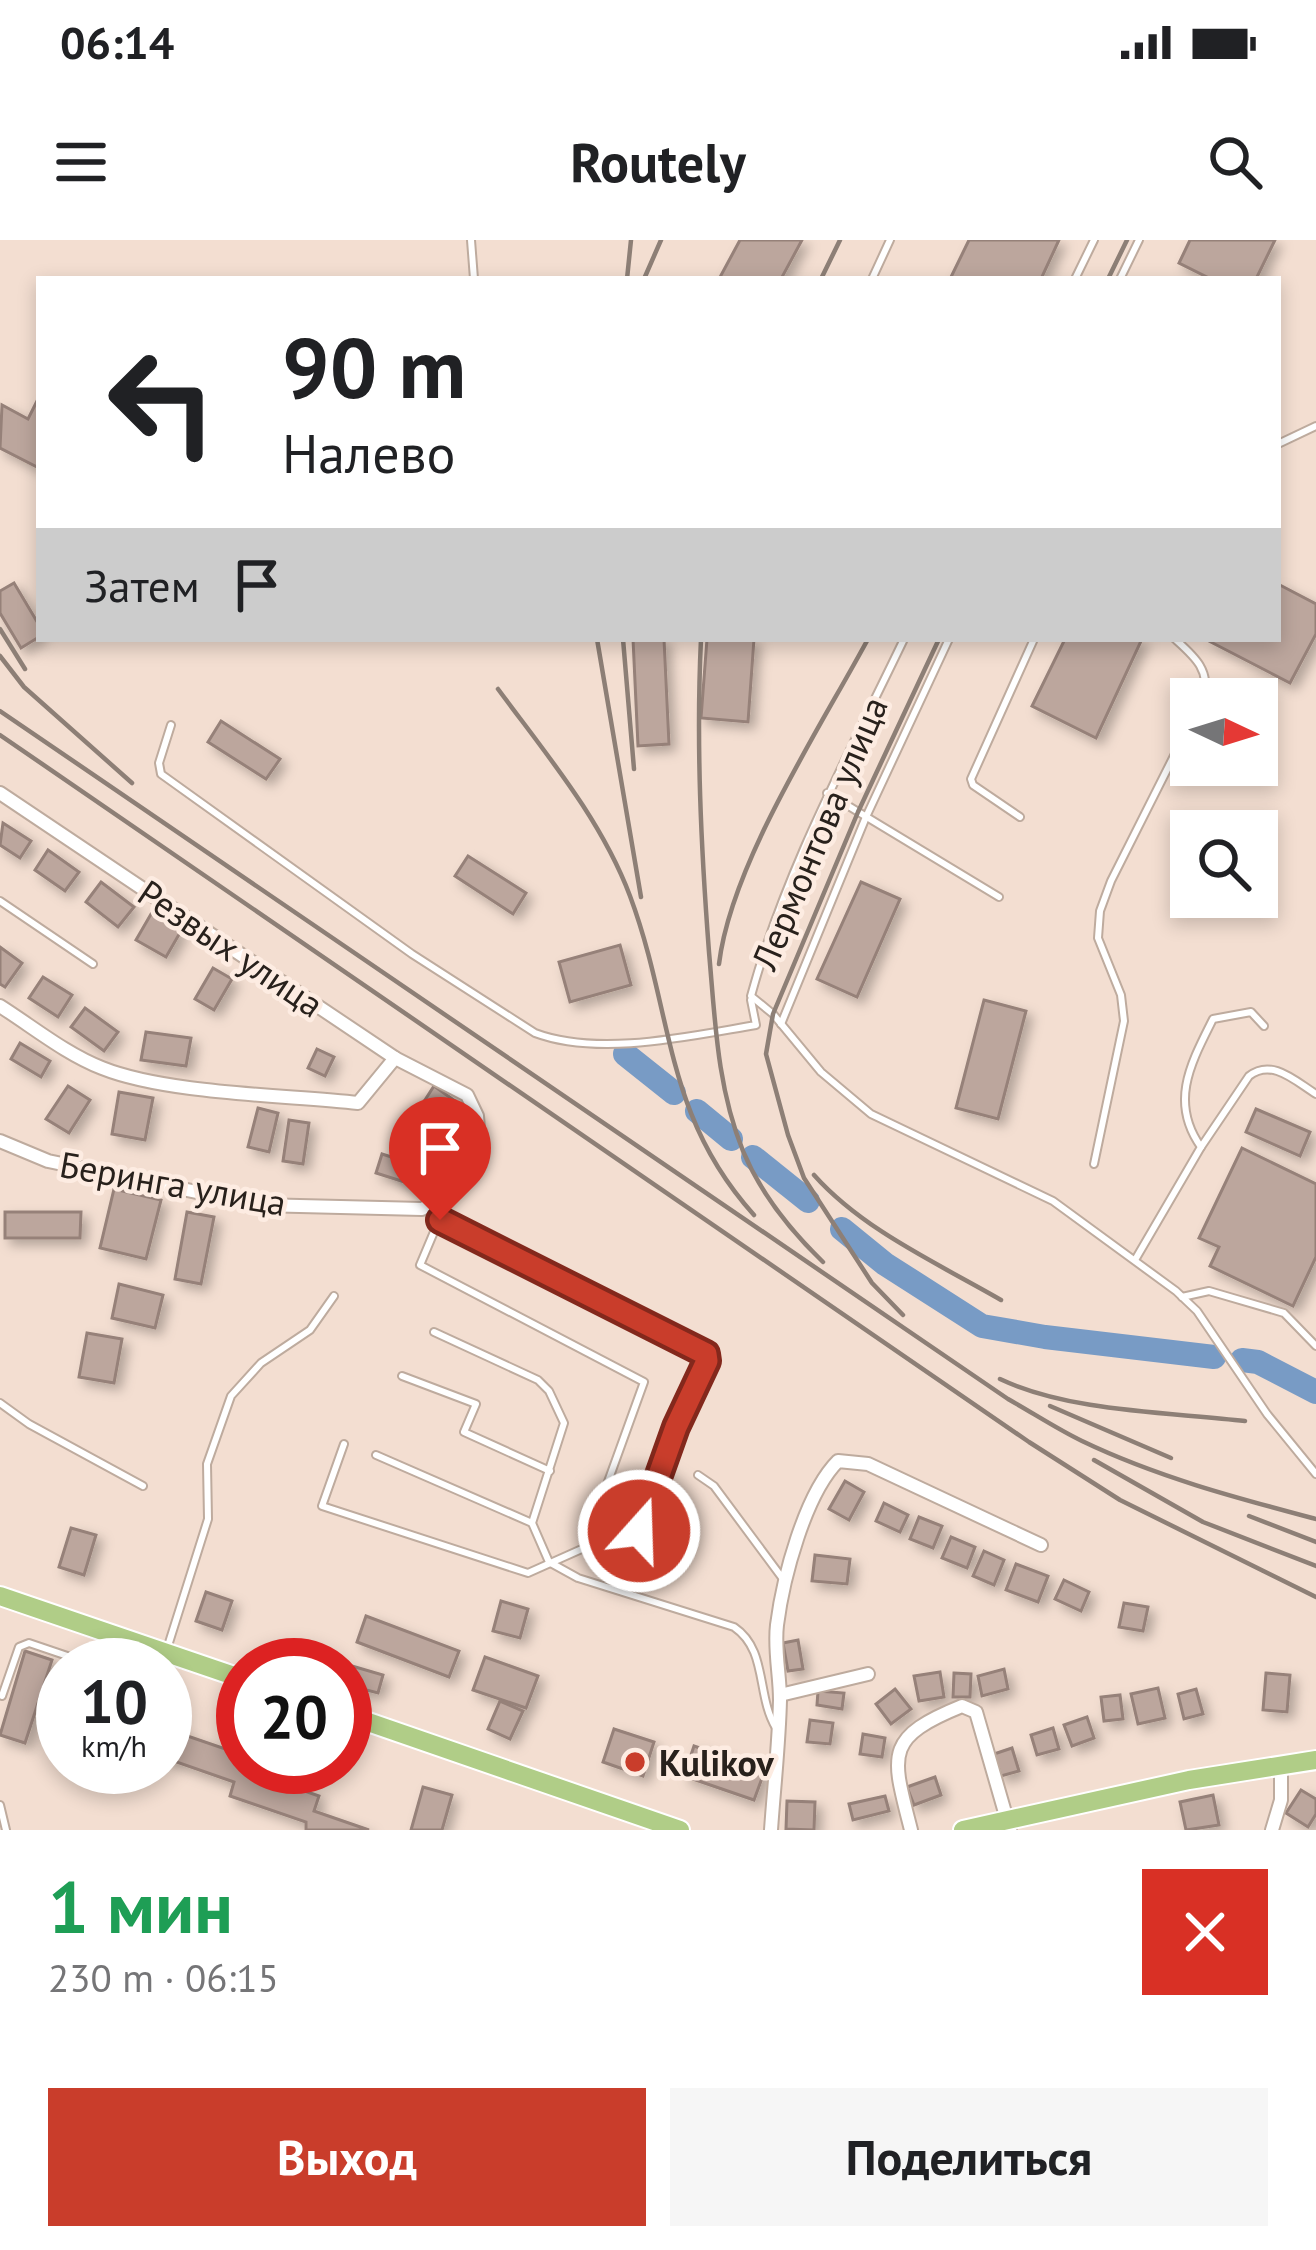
<!DOCTYPE html>
<html lang="ru">
<meta charset="utf-8">
<style>
body{margin:0;font-family:"PT Sans",sans-serif;background:#f6f6f6;color:#202124;height:100vh;display:flex;flex-direction:column;font-size:45px;white-space:nowrap}
*{box-sizing:border-box;margin:0}
p{font-size:39px;color:#757577}
.icon{flex:none;width:66px;height:66px;fill:none;stroke:currentColor;stroke-width:2;stroke-linecap:round;stroke-linejoin:round}
.map{position:relative;height:1590px;overflow:hidden}
.drawer{display:flex;flex-direction:column;background:#fff;flex:1}
.drawer>*{flex:none}
.top-card{position:absolute;left:36px;top:36px;width:1245px;height:366px;border-radius:0px;box-shadow:0 6px 18px #0003;background:#fff;color:#202124;overflow:hidden}
.needle{width:78px;rotate:94deg}
.controls{position:absolute;left:1170px;top:438px;display:grid;gap:24px}
.controls a{display:grid;place-items:center;width:108px;height:108px;border-radius:0px;background:#fff;box-shadow:0 6px 18px #0003;font-size:60px}
.speed{position:absolute;left:36px;top:1398px;display:flex;gap:24px;font-size:60px;font-weight:700;text-align:center}
.speed>*{display:grid;place-content:center;width:156px;height:156px;border-radius:50%;background:#fff;box-shadow:0 6px 18px #0003;line-height:1}
.speed small{font-size:30px;font-weight:400}
.speed .limit{border:18px solid #d22;background:#fff;color:#111}
.pin{position:absolute;display:grid;place-items:center;width:102px;height:102px;color:#fff;margin:-123px -51px;border-radius:50% 50% 50% 0;rotate:-45deg;box-shadow:0 0 12px #0007}
.pin .icon{rotate:45deg}
.me{position:absolute;width:132px;margin:-66px;rotate:20deg;stroke-linejoin:round;filter:drop-shadow(0 0 9px #0008)}
.turn{display:flex;align-items:center;gap:42px;height:252px;padding:0 48px;font-size:54px}
.turn .icon{width:156px;height:156px;stroke-width:2.5}
.turn b{display:block;font-size:84px;line-height:102px}
.then{display:flex;align-items:center;height:114px;padding:0 48px;background:#0003;gap:24px;font-size:45px}
.round{display:grid;place-items:center;flex:none;width:126px;height:126px;border-radius:0px;background:#f6f6f6}
.head{display:flex;align-items:center;justify-content:space-between;height:204px;padding:0 48px}
h1{font-size:72px;font-weight:600;line-height:90px;color:#1e9e55}
.button{display:flex;gap:24px;margin-top:auto;padding:24px 48px}
.button a{flex:1;height:138px;border-radius:0px;background:#c93d2b;color:#fff;font-size:48px;font-weight:600;line-height:138px;text-align:center}
.button a+a{background:#f6f6f6;color:#202124}
.status{display:flex;justify-content:space-between;align-items:center;height:84px;padding:0 60px;background:#fff;direction:ltr}
.status svg{height:33px;fill:currentColor}
header{display:flex;justify-content:space-between;align-items:center;height:156px;padding:0 48px;background:#fff;font-size:54px;font-weight:600}
.map>svg:first-child{display:block}
.lines{fill:none;stroke-linecap:round;stroke-linejoin:round}
.river{stroke:#789bc5;stroke-width:24}
.building{fill:#bca69d;stroke:#968179;stroke-width:3;filter:url(#shadow)}
.service-casing{stroke:#beab9e;stroke-width:10}
.minor-casing{stroke:#beab9e;stroke-width:16}
.primary-casing{stroke:#fff;stroke-width:22}
.service{stroke:#fff;stroke-width:6}
.minor{stroke:#fff;stroke-width:12}
.primary{stroke:#b0cd87;stroke-width:18}
.rail{stroke:#8d7f76;stroke-width:4.5}
.route-casing{stroke:#83281c;stroke-width:30}
.route{stroke:#c93d2b;stroke-width:21}
.poi-dot{fill:#c93d2b;stroke:#fdece2;stroke-width:4.5}
.labels{text-anchor:middle;dominant-baseline:central;stroke-width:9;stroke-linejoin:round;paint-order:stroke}
.street-label{font-size:36px;fill:#28211c;stroke:#fdece2}
.poi-label{font-size:36px;font-weight:bold;fill:#28211c;stroke:#fdece2;text-anchor:start}
</style>
<div class="status"><b>06:14</b><svg viewBox="0 0 49 12"><path d="M0 12V9h3v3zM5 12V6h3v6zM10 12V3h3v9zM15 12V0h3v12zM26 1h20v11H26zM47 4h2v5h-2z"/></svg></div>
<header><svg class="icon" aria-label="menu" viewBox="0 0 24 24"><path d="M4 6h16M4 12h16M4 18h16"/></svg>Routely<svg class="icon" aria-label="search" viewBox="0 0 24 24"><circle cx="10" cy="10" r="6"/><path d="M15 15l6 6"/></svg></header>
<div class="map">
<svg width="1316" height="1590" viewBox="0 0 1316 1590">
<defs>
<filter id="shadow"><feDropShadow dx="6" dy="6" stdDeviation="6" flood-color="#0004"/></filter>
</defs>
<rect width="100%" height="100%" fill="#f3ded1"/>
<g class="lines">
<g class="river">
<polyline points="625,814 674,853"/>
<polyline points="697,871 731,899"/>
<polyline points="753,917 808,961"/>
<polyline points="842,989 885,1024 982,1086 1045,1097 1214,1117"/>
<polyline points="1242,1120 1258,1122 1316,1152"/>
</g>
</g>
<g class="building">
<polygon points="740,0 802,0 781,39 719,39"/>
<polygon points="969,0 1059,0 1041,39 950,39"/>
<polygon points="1190,0 1275,0 1256,39 1211,39 1179,23"/>
<polygon points="39,157 39,228 0,208 2,165 28,179"/>
<polygon points="14,343 39,385 39,397 21,408 0,373 0,351"/>
<polygon points="1278,344 1316,364 1316,394 1290,443 1205,399 1278,399"/>
<polygon points="633,399 664,399 669,504 638,506"/>
<polygon points="707,399 754,399 748,482 701,478"/>
<polygon points="1065,399 1142,399 1096,498 1032,466"/>
<polygon points="221,481 280,519 266,539 208,502"/>
<polygon points="3,583 31,601 20,618 0,605"/>
<polygon points="48,610 79,632 65,651 35,630"/>
<polygon points="468,616 526,653 513,674 455,636"/>
<polygon points="101,642 134,667 118,687 86,662"/>
<polygon points="861,642 900,659 857,757 817,739"/>
<polygon points="151,674 181,691 166,717 136,700"/>
<polygon points="620,705 631,745 570,762 559,722"/>
<polygon points="0,707 22,723 5,747 0,744"/>
<polygon points="213,728 232,739 214,770 195,759"/>
<polygon points="43,737 72,755 58,777 29,758"/>
<polygon points="984,760 1026,771 998,879 956,868"/>
<polygon points="85,768 118,792 104,811 71,787"/>
<polygon points="146,792 191,798 186,826 141,820"/>
<polygon points="20,803 50,821 41,837 11,819"/>
<polygon points="317,809 334,817 325,836 308,828"/>
<polygon points="68,846 90,860 69,893 46,879"/>
<polygon points="434,846 455,861 444,878 423,863"/>
<polygon points="119,852 153,858 145,900 112,894"/>
<polygon points="258,868 278,873 269,912 248,907"/>
<polygon points="1256,869 1310,892 1300,916 1246,892"/>
<polygon points="289,880 309,883 303,924 283,921"/>
<polygon points="1242,908 1316,944 1316,1017 1293,1066 1210,1026 1219,1007 1199,998"/>
<polygon points="382,914 442,933 436,952 376,933"/>
<polygon points="114,949 161,960 146,1019 100,1008"/>
<polygon points="5,972 81,972 80,998 5,998"/>
<polygon points="187,972 214,977 201,1044 175,1039"/>
<polygon points="119,1044 163,1055 155,1088 112,1078"/>
<polygon points="87,1093 122,1099 114,1143 79,1137"/>
<polygon points="845,1241 864,1252 849,1280 829,1269"/>
<polygon points="884,1263 908,1275 900,1292 876,1281"/>
<polygon points="919,1277 942,1286 933,1308 910,1299"/>
<polygon points="71,1288 96,1295 84,1335 59,1327"/>
<polygon points="951,1297 975,1307 967,1328 942,1318"/>
<polygon points="984,1311 1004,1320 994,1345 973,1336"/>
<polygon points="815,1315 850,1319 847,1344 812,1341"/>
<polygon points="1016,1324 1048,1336 1038,1362 1006,1350"/>
<polygon points="1064,1340 1089,1352 1081,1371 1055,1359"/>
<polygon points="206,1352 232,1361 222,1390 196,1381"/>
<polygon points="501,1361 528,1369 520,1398 493,1391"/>
<polygon points="1124,1363 1148,1367 1143,1391 1119,1387"/>
<polygon points="366,1376 459,1411 449,1437 357,1402"/>
<polygon points="798,1400 803,1429 788,1431 783,1403"/>
<polygon points="25,1411 52,1420 25,1503 0,1495"/>
<polygon points="485,1417 538,1436 526,1468 473,1450"/>
<polygon points="352,1426 383,1435 378,1453 347,1445"/>
<polygon points="1004,1429 1008,1449 982,1456 978,1436"/>
<polygon points="940,1432 944,1457 919,1461 914,1436"/>
<polygon points="954,1433 971,1434 970,1457 953,1457"/>
<polygon points="1266,1433 1290,1435 1287,1472 1263,1470"/>
<polygon points="1158,1448 1165,1478 1138,1484 1131,1454"/>
<polygon points="895,1449 911,1469 891,1484 876,1464"/>
<polygon points="1196,1449 1203,1474 1184,1479 1178,1454"/>
<polygon points="818,1451 844,1453 842,1469 817,1465"/>
<polygon points="1120,1455 1123,1479 1104,1481 1101,1457"/>
<polygon points="500,1461 523,1471 510,1499 488,1489"/>
<polygon points="165,1473 175,1476 170,1490 243,1515 241,1529 319,1556 314,1571 369,1590 306,1590 306,1582 230,1556 234,1542 165,1518"/>
<polygon points="1087,1477 1094,1498 1072,1506 1064,1485"/>
<polygon points="810,1480 833,1483 830,1504 807,1502"/>
<polygon points="1053,1488 1059,1509 1037,1515 1031,1495"/>
<polygon points="614,1489 654,1502 643,1536 603,1522"/>
<polygon points="863,1494 885,1498 882,1517 860,1514"/>
<polygon points="694,1506 765,1530 754,1560 684,1536"/>
<polygon points="1012,1508 1019,1531 1001,1536 994,1514"/>
<polygon points="935,1537 941,1555 914,1565 907,1547"/>
<polygon points="423,1547 452,1555 442,1590 411,1590"/>
<polygon points="1301,1550 1316,1559 1316,1574 1308,1587 1286,1573"/>
<polygon points="1213,1555 1219,1585 1186,1590 1180,1562"/>
<polygon points="885,1556 889,1571 853,1580 849,1564"/>
<polygon points="787,1561 815,1562 814,1590 786,1589"/>
</g>
<g class="lines">
<defs>
<g id="service">
<polyline points="471,0 474,39"/>
<polyline points="872,39 890,0"/>
<polyline points="1075,39 1094,0"/>
<polyline points="1120,39 1139,0"/>
<polyline points="1278,204 1316,186"/>
<path d="M904 399C848 516 785 631 751 756L773 774 821 832 871 874 1053 961 1176 1051 1197 1071 1267 1174 1316 1234"/>
<path d="M1175 399C1194 416 1212 431 1203 459"/>
<path d="M171 485 159 523 161 534 412 714 535 793C599 817 690 796 756 785L751 760"/>
<polyline points="827,553 999,657"/>
<polyline points="1020,577 973,545 971,539 1034,399"/>
<polyline points="0,661 93,724"/>
<polyline points="781,784 866,577 949,399"/>
<path d="M1201 907 1249 836C1272 818 1295 841 1316 854"/>
<polyline points="1094,924 1124,781 1121,755 1098,698 1100,671 1111,641 1191,482"/>
<path d="M1135 1020 1201 907C1169 862 1191 823 1213 779L1251 772 1264 786"/>
<polyline points="1182,1057 1209,1051 1284,1073 1316,1106"/>
<path d="M434 1092 538 1140 549 1151 564 1183 532 1283 549 1322 578 1338 734 1387C768 1410 756 1455 776 1488"/>
<polyline points="402,1136 476,1164 464,1192 550,1231"/>
<polyline points="0,1163 29,1184 143,1246"/>
<polyline points="344,1204 322,1266 528,1333 584,1308 644,1142 420,1025 439,980 706,1114 707,1121 676,1187 627,1325 584,1308"/>
<polyline points="376,1215 532,1283"/>
<polyline points="698,1235 714,1246 783,1339"/>
<polyline points="167,1409 208,1279 207,1224 231,1156 261,1123 310,1090 334,1056"/>
<polyline points="2,1456 19,1407 29,1403 94,1425 103,1417 110,1396"/>
<polyline points="0,1565 6,1590"/>
</g>
<g id="minor">
<polyline points="0,553 395,818 467,855 477,876 479,900 470,932 456,951 422,969 259,965 48,921 0,901"/>
<path d="M0 766C33 787 66 814 102 828 167 854 286 855 358 863L395 818"/>
<polyline points="780,1455 868,1434"/>
<path d="M771 1590C774 1547 779 1503 780 1460 780 1435 774 1410 777 1385 783 1338 805 1254 838 1221L868 1224 1041 1305"/>
<path d="M911 1590C892 1515 883 1498 962 1466L976 1472 1010 1590"/>
<polyline points="1272,1590 1281,1560 1281,1523"/>
</g>
<g id="primary">
<polyline points="0,1356 243,1439"/>
<polyline points="345,1474 680,1590"/>
<polyline points="963,1590 1189,1540 1316,1520"/>
</g>
</defs>
<use href="#service" class="service-casing"/>
<use href="#minor" class="minor-casing"/>
<use href="#primary" class="primary-casing"/>
<use href="#service" class="service"/>
<use href="#minor" class="minor"/>
<use href="#primary" class="primary"/>
<g class="rail">
<polyline points="627,39 631,0"/>
<polyline points="644,39 661,0"/>
<polyline points="821,39 840,0"/>
<polyline points="1108,39 1127,0"/>
<polyline points="0,389 25,429"/>
<polyline points="597,399 641,657"/>
<polyline points="623,399 634,529"/>
<path d="M701 399C696 504 701 607 709 712 715 779 717 847 743 911 760 952 791 991 823 1022"/>
<polyline points="0,416 24,447 132,543"/>
<path d="M498 449C546 514 601 579 630 656 674 774 663 874 754 975"/>
<path d="M0 471 1008 1159C1033 1173 1057 1189 1082 1201 1157 1237 1237 1258 1316 1279"/>
<polyline points="0,495 1029,1202 1120,1260 1316,1357"/>
<path d="M719 724C731 624 819 490 868 399"/>
<path d="M814 935C863 990 937 1023 1001 1060"/>
<polyline points="903,1075 872,1043 804,938 788,895 766,814 773,774 858,572 939,399"/>
<path d="M1000 1139C1070 1172 1168 1172 1245 1181"/>
<polyline points="1050,1166 1171,1218"/>
<polyline points="1094,1220 1203,1282 1316,1326"/>
<polyline points="1249,1276 1316,1302"/>
</g>
</g>
<g class="lines">
<defs>
<polyline id="route" points="440,980 706,1114 707,1121 676,1187 639,1291"/>
</defs>
<use href="#route" class="route-casing"/>
<use href="#route" class="route"/>
</g>
<circle class="poi-dot" cx="635" cy="1522" r="12"/>
<g class="labels">
<g class="street-label">
<text transform="translate(819 593) rotate(-67)">Лермонтова улица</text>
<text transform="translate(231 708) rotate(34)">Резвых улица</text>
<text transform="translate(173 943) rotate(10)">Беринга улица</text>
</g>
<g class="poi-label">
<text x="659" y="1522">Kulikov</text>
</g>
</g>
</svg>
<div class="controls">
<a><svg class="needle" viewBox="-14 -14 28 28"><path d="M0-13l5 13h-10z" fill="#e53935"/><path d="M0 13l5-13h-10z" fill="#757577"/></svg></a>
<a><svg class="icon" aria-label="search" viewBox="0 0 24 24"><circle cx="10" cy="10" r="6"/><path d="M15 15l6 6"/></svg></a>
</div>
<div class="speed"><div>10<small>km/h</small></div><div class="limit">20</div></div>
<div class="pin" style="left:440px;top:980px;background:#d93025"><svg class="icon" aria-label="arrive" viewBox="0 0 24 24"><path d="M6 21V4h12l-3 4 3 4H6"/></svg></div>
<svg class="me" style="left:639px;top:1291px" viewBox="-20 -20 40 40"><circle r="17" fill="#c93d2b" stroke="#fff" stroke-width="3"/><path d="M0-11L8 9 0 5-8 9z" fill="#fff"/></svg>
<div class="top-card">
<div class="turn"><svg class="icon" aria-label="left" viewBox="0 0 24 24"><path d="M17 20v-9H6M10 6l-5 5 5 5"/></svg><div><b>90 m</b>Налево</div></div>
<div class="then">Затем<svg class="icon" aria-label="arrive" viewBox="0 0 24 24"><path d="M6 21V4h12l-3 4 3 4H6"/></svg></div>
</div>
</div>
<section class="drawer">
<div class="head"><div><h1>1 мин</h1><p>230 m · 06:15</p></div><a class="round" style="background:#d93025;color:#fff"><svg class="icon" aria-label="close" viewBox="0 0 24 24"><path d="M6 6l12 12M18 6L6 18"/></svg></a></div>
<div class="button"><a>Выход</a><a>Поделиться</a></div>
</section>
